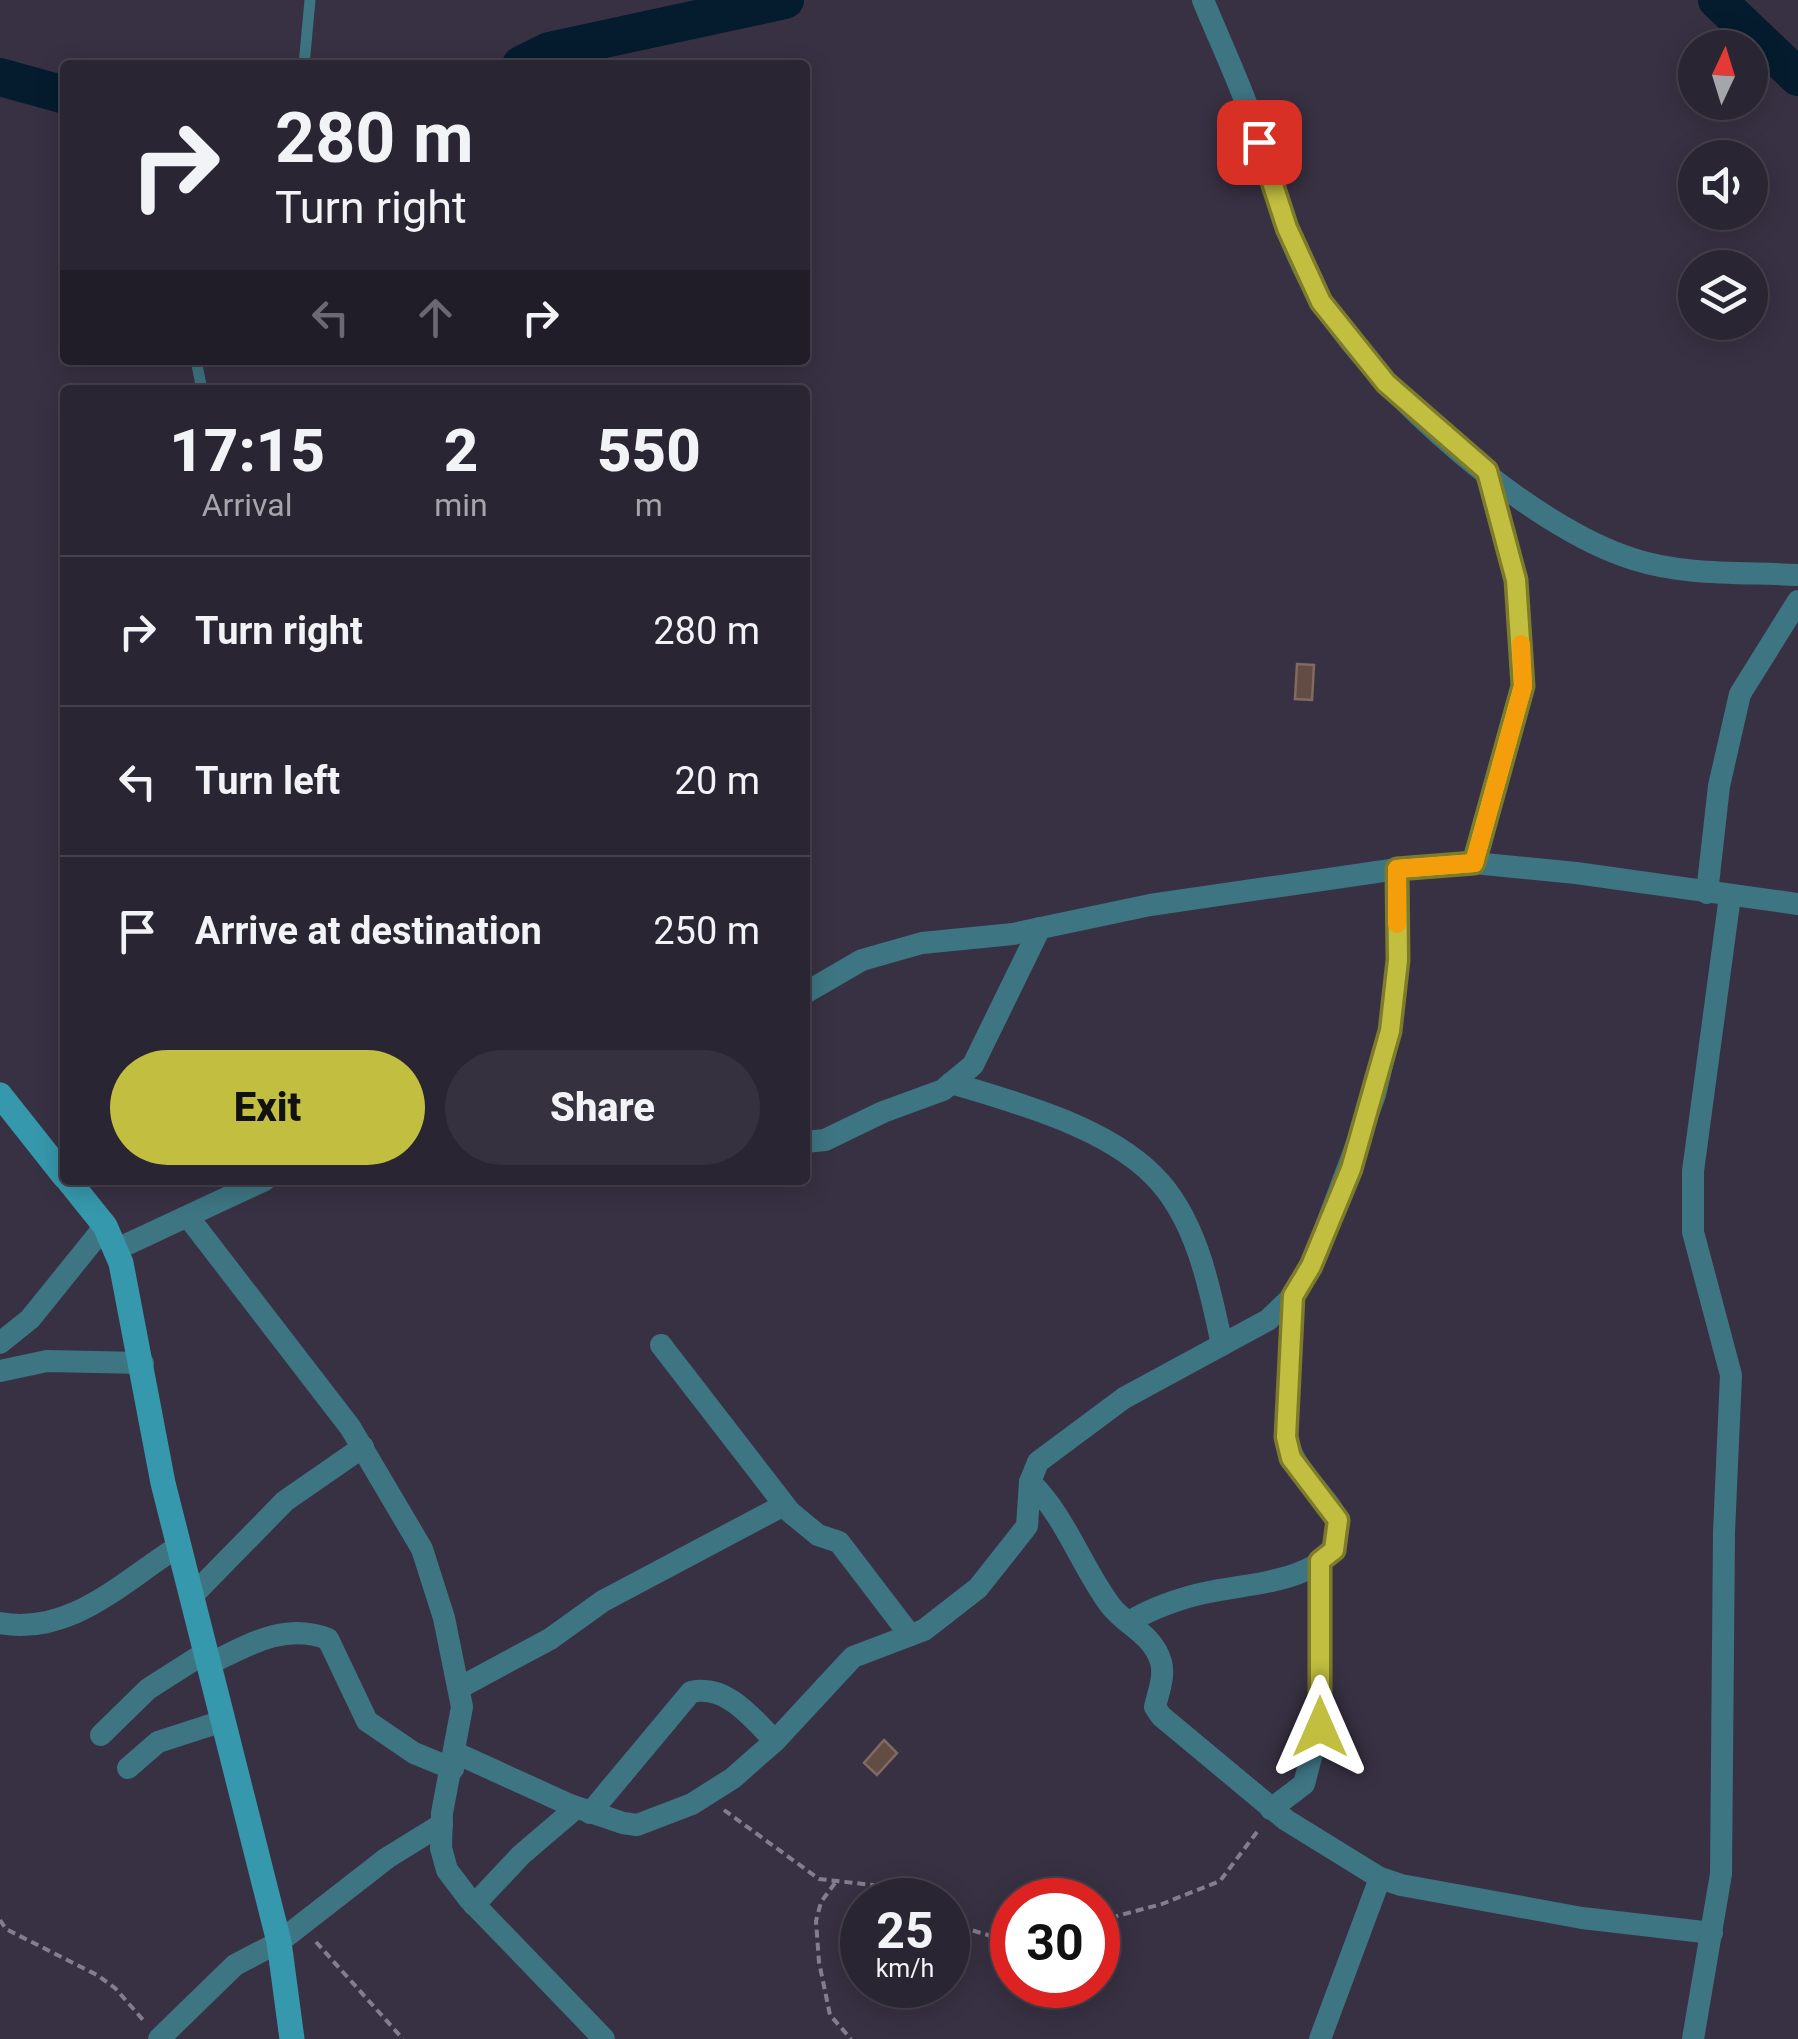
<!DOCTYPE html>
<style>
body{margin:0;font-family:Roboto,sans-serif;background:#36313e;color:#f1f3f6;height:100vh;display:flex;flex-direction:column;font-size:38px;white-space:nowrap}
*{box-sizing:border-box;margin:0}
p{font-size:32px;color:#a5a5ac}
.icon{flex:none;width:55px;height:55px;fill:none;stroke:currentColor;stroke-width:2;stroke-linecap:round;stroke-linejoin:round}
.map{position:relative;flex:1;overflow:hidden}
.sheet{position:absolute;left:60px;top:385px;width:750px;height:800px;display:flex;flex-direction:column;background:#2a2532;border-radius:10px;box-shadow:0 5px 25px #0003,0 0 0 2px #46424d}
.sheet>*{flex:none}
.banner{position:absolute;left:60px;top:60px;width:750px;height:305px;border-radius:10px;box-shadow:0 5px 25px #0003,0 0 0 2px #46424d;background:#2a2532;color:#f1f3f6;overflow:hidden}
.needle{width:65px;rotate:4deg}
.fabs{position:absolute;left:1678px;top:30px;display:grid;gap:20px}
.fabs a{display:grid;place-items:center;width:90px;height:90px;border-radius:50%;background:#2a2532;box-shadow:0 5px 25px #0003,0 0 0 2px #46424d;font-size:50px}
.speed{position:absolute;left:840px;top:1878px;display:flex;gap:20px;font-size:50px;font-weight:700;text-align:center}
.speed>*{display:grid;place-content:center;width:130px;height:130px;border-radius:50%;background:#2a2532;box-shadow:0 5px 25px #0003,0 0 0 2px #46424d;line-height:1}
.speed small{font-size:25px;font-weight:400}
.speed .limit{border:15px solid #d22;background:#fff;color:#111}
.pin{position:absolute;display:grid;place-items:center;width:85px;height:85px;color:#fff;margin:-42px;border-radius:20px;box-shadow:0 5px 15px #0006}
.me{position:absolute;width:110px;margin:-55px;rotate:0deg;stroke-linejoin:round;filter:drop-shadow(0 0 8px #0008)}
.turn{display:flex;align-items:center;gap:35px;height:210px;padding:0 50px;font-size:45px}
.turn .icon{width:130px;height:130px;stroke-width:2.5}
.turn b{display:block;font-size:70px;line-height:85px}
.lanes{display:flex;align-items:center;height:95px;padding:0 50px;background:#0003;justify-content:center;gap:50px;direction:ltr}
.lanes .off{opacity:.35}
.eta{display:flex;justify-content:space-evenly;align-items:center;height:170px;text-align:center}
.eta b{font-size:60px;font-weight:800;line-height:70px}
.cta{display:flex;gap:20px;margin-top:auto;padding:20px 50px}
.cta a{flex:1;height:115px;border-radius:60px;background:#c1be40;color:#111;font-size:40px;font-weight:800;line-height:115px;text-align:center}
.cta a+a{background:#36313e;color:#f1f3f6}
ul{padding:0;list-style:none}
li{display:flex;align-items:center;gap:30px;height:150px;padding:0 50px;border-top:2px solid #46424d}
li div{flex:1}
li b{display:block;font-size:38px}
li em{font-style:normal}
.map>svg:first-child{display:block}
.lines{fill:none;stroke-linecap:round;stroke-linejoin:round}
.river{stroke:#041c2e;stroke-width:38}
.building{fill:#624c44;stroke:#816a61;stroke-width:2.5}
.path{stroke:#837e8d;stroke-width:4;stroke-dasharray:8 5;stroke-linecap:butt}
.lane{stroke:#3d7582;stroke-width:11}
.street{stroke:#3d7582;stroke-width:22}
.secondary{stroke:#3698ac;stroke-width:25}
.route-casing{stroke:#7d7c2a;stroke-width:25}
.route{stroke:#c1be40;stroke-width:18}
.slow{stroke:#f59e0b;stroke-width:18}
</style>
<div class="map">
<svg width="1798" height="2039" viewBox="0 0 1798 2039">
<rect width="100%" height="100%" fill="#383143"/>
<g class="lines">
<g class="river">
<polyline points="1717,0 1798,77"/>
<polyline points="521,65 549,51 785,0"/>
<polyline points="0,77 65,95"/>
</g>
</g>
<g class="building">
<polygon points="1297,664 1314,665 1312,700 1295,699"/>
<polygon points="884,1740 897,1753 877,1775 864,1763"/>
</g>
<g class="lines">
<g class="path">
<polyline points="724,1810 819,1879 881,1886 902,1900"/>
<polyline points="835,1883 821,1902 816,1921 819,1962 830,2015 851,2039"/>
<polyline points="0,1920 6,1929 97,1975 115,1988 144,2021"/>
<polyline points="1098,1921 1162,1904 1220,1881 1260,1828"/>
<polyline points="948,1923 991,1936 1012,1934"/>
<polyline points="316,1942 403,2039"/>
</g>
<g class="lane">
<polyline points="304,65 310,0"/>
<polyline points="196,360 202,390"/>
</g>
<g class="street">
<path d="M1203 0C1219 39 1238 79 1252 119 1272 180 1287 248 1322 302 1379 393 1530 527 1633 559 1685 576 1744 572 1798 575"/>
<polyline points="1474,863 1523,686 1515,580 1487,471"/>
<polyline points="1707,893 1719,786 1740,694 1798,601"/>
<polyline points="805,993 862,960 922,943 1013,934 1150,905 1397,869 1474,863 1576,873 1798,904"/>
<path d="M951 1083C1015 1102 1104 1126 1153 1175 1196 1217 1210 1288 1222 1345"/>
<polyline points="805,1142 825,1140 883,1112 943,1090 973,1065 1040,928"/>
<polyline points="189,1218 350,1427 422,1549 444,1618 462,1707 442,1813 441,1848 447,1870 469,1899 604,2039"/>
<polyline points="117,1249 265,1180"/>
<polyline points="0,1343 30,1319 105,1226"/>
<polyline points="661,1345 790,1512 818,1535 839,1542 910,1635"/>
<polyline points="0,1371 47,1361 143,1363"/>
<path d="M1030 1482C1066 1517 1081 1566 1110 1605 1126 1626 1153 1634 1161 1662 1165 1677 1158 1693 1155 1707L1161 1716 1286 1820 1380 1878 1401 1885 1582 1918 1712 1933"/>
<polyline points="192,1596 285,1501 363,1447"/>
<path d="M1129 1622C1152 1608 1183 1597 1209 1592 1249 1583 1346 1581 1337 1521 1334 1501 1295 1475 1286 1437L1293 1296"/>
<path d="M0 1623C71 1636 123 1581 179 1546"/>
<path d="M209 1664C248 1645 285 1622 328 1639L367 1721 414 1753 453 1769"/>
<polyline points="459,1688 550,1639 603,1601 784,1505"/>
<polyline points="101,1735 148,1689 206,1652"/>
<polyline points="456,1753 570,1805 623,1823 637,1825 692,1804 733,1778 775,1741 853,1657 924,1630 978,1588 1027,1526 1030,1482 1038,1462 1124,1398 1268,1320 1293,1296 1311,1266 1375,1095 1390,1031 1397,961 1397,869"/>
<polyline points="128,1768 158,1742 223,1721"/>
<polyline points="1271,1809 1304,1784 1319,1727 1320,1561"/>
<path d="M590 1813 691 1692C727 1684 752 1718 775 1741"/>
<polyline points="474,1905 521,1855 576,1808"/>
<polyline points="159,2039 235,1965 279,1942 387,1858 442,1824"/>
<polyline points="1320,2039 1380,1878"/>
<polyline points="1693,2039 1721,1874 1724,1532 1731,1375 1693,1232 1693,1171 1730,896"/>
</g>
<g class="secondary">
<polyline points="0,1095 65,1177"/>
<polyline points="68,1180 105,1226 121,1263 163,1483 279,1942 292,2039"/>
</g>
</g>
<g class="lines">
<defs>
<polyline id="route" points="1259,142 1287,228 1321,302 1386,383 1487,471 1516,580 1523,686 1474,863 1397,869 1398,960 1390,1031 1351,1169 1311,1266 1293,1296 1286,1437 1291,1458 1338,1520 1334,1550 1320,1561 1320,1727"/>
</defs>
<use href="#route" class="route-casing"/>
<use href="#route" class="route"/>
<polyline class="slow" points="1397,924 1397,869 1474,863 1523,686 1521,644"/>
</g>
</svg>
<div class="fabs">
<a><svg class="needle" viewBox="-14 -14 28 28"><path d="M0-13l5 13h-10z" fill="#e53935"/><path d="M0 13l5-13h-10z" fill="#a5a5ac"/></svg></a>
<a><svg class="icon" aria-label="sound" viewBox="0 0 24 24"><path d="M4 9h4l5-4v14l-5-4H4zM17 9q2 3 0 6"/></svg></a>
<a><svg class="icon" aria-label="layers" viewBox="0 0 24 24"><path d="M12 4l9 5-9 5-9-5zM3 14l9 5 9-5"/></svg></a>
</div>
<div class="speed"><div>25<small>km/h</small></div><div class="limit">30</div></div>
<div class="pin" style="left:1259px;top:142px;background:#d93025"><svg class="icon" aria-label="arrive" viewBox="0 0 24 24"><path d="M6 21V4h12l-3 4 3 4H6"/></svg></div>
<svg class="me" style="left:1320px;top:1727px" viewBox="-20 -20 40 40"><path d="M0-17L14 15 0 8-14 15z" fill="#c1be40" stroke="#fff" stroke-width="4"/></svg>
<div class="banner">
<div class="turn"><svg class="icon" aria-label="right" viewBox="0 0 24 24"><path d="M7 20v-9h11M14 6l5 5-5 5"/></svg><div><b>280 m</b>Turn right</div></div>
<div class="lanes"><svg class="icon off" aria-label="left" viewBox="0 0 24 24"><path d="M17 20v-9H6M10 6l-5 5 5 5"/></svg><svg class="icon off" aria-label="ahead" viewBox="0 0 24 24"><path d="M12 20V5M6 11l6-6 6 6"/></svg><svg class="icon" aria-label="right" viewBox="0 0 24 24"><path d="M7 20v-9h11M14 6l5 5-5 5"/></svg></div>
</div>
<section class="sheet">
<div class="eta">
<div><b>17:15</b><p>Arrival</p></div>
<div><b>2</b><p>min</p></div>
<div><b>550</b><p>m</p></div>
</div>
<ul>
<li><svg class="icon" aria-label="right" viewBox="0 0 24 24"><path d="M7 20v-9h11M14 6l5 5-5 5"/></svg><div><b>Turn right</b></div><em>280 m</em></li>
<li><svg class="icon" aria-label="left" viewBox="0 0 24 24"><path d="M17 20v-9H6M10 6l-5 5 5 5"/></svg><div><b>Turn left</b></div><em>20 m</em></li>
<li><svg class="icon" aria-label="arrive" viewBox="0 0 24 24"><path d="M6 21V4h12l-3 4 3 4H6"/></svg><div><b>Arrive at destination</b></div><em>250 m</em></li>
</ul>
<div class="cta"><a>Exit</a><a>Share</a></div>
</section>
</div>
